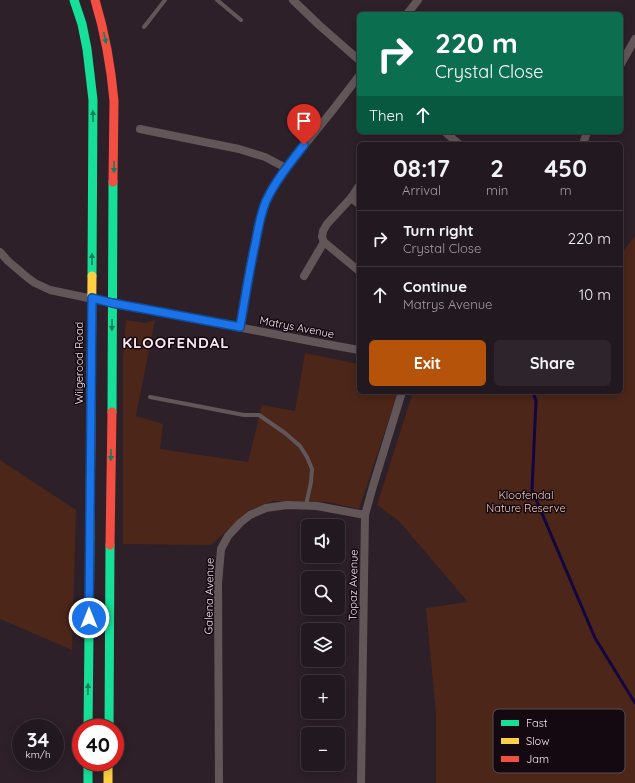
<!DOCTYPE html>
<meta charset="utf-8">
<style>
body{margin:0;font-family:Quicksand,sans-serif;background:#2e252c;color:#f1f3f6;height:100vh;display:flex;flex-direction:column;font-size:15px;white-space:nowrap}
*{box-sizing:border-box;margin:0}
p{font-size:13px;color:#a2a0a4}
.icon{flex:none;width:22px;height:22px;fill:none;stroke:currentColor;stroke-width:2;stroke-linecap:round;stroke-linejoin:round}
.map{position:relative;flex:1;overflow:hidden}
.details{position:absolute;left:357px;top:142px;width:266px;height:252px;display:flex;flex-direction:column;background:#22181f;border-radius:6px;box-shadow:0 2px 10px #0003,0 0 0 1px #3f373d}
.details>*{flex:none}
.top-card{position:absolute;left:357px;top:12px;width:266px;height:122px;border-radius:6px;box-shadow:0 2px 10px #0003,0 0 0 1px #3f373d;background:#0b6e4f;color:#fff;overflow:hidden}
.buttons{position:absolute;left:301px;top:519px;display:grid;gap:8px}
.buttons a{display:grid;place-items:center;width:44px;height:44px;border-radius:6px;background:#22181f;box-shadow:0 2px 10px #0003,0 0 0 1px #3f373d;font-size:20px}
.speed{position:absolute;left:12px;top:719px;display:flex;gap:8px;font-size:20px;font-weight:700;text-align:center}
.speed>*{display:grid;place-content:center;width:52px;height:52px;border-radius:50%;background:#22181f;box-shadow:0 2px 10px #0003,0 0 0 1px #3f373d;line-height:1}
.speed small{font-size:10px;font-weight:400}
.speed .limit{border:6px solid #d22;background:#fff;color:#111}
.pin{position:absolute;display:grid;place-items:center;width:34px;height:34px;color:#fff;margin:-41px -17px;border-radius:50% 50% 50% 0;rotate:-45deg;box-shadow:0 0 4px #0007}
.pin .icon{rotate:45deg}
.me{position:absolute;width:44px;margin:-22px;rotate:0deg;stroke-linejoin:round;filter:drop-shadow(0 0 3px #0008)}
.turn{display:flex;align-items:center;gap:14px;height:84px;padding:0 12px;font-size:18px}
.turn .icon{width:52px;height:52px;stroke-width:2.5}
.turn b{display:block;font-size:28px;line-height:34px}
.then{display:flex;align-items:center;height:38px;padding:0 12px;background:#0003;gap:8px;font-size:15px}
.eta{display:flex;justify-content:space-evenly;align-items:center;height:68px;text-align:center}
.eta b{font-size:24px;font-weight:700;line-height:28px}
.primary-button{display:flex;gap:8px;margin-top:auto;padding:8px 12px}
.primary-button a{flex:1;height:46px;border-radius:6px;background:#b45309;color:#fff;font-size:16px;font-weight:700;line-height:46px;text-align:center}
.primary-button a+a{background:#2e252c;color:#f1f3f6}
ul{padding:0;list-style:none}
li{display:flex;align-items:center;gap:12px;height:56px;padding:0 12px;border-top:1px solid #3f373d}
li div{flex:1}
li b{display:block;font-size:15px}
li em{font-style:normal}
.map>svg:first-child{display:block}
.green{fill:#4c2619}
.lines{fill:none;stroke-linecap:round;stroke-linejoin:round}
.stream{stroke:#13053f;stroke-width:3}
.lane{stroke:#635659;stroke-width:4}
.street{stroke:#635659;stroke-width:8}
.fast{stroke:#16e098;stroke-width:9}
.slow{stroke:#ffcf43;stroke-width:9}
.jam{stroke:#f24e42;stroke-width:9}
.oneway{fill:#157f5b}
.route-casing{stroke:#114b97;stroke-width:10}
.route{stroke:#1a73e8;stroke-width:7}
.labels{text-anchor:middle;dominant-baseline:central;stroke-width:3;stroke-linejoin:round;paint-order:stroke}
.street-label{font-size:11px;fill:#f8e7f1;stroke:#140910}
.park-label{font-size:11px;fill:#f8ccbb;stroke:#140910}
.district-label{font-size:15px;font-weight:bold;letter-spacing:1px;fill:#f8e7f1;stroke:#140910}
.key{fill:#140910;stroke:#584c54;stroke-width:1}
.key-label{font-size:11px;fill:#f8e7f1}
</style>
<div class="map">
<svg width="635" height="783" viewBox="0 0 635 783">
<rect width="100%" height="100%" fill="#2d2029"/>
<g class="green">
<polygon points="635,236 635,783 436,783 436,714 426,608 468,602 399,521 377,505 413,392 621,392 621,254"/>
<polygon points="126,320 145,323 155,320 136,416 163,424 160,449 248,462 262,405 295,411 305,353 359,364 359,392 398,392 359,509 328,502 273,501 248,511 211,545 123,544 123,357"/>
<polygon points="0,460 76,510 72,650 0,619"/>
</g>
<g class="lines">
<polyline class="stream" points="533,392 536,401 532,490 595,638 635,703"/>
<g class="lane">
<polyline points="217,0 241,20"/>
<polyline points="144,27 165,0"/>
<polyline points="150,397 244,415 259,415 285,433 300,446 307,457 312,469 311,482 306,505"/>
</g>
<g class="street">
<polyline points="293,0 319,25 359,60"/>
<polyline points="407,14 418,0"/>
<polyline points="621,64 635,39"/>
<polyline points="140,129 239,149 265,157 286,168"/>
<polyline points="445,132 459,144"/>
<polyline points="583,144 587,132"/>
<polyline points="359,186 351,198 327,224 323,231 322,237 324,242 359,271"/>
<polyline points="351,198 359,204"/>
<polyline points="0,252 8,261 28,278 35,283 50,290 112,303 150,310 315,342 359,350"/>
<polyline points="304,276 324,242"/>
<polyline points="240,327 252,256 260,219 266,201 272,188 286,168 332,111 359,76"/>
<polyline points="219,783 218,584 221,549 228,536 240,523 250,515 266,508 287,505 317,506 365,515"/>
<polyline points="361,783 365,515 373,486 402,392"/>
</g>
<g class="fast">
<polyline points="74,0 82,24 87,49 93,100 92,276"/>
<polyline points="112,412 113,182"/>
<polyline points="88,728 90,538"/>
<polyline points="109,728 110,545"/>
<polyline points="88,762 88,783"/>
</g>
<g class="slow">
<polyline points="90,538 92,276"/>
<polyline points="108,762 108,783"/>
</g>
<g class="jam">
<path d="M95 0C105 33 111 67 114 101L113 182"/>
<polyline points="110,545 112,412"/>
</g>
</g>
<defs><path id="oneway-solid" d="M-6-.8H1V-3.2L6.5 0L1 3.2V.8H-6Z"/></defs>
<g class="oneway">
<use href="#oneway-solid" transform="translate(105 38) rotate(77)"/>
<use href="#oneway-solid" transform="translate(93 116) rotate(-90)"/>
<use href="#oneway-solid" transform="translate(114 167) rotate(90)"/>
<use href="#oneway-solid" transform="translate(92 259) rotate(-90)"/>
<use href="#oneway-solid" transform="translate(112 325) rotate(91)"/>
<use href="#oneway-solid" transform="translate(111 455) rotate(91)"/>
<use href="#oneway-solid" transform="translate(88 689) rotate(-89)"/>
</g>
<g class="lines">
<defs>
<path id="route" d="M89 618 92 298 112 303 150 310 240 327C245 299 249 272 255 245 258 230 260 215 266 201 276 180 290 163 304 145"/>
</defs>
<use href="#route" class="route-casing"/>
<use href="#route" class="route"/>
</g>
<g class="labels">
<g class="street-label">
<text transform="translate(297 327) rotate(11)">Matrys Avenue</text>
<text transform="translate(79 363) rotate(-90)">Wilgerood Road</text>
<text transform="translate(353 585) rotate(-89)">Topaz Avenue</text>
<text transform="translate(209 596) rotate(-89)">Galena Avenue</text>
</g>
<g class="park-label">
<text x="526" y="495">Kloofendal<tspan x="526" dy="13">Nature Reserve</tspan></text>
</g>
<g class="district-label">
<text x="176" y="342">KLOOFENDAL</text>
</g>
</g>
<rect x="493" y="709" width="132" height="64" rx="6" class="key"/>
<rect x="501" y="720" width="18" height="6" fill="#16e098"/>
<rect x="501" y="738" width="18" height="6" fill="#ffcf43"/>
<rect x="501" y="756" width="18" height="6" fill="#f24e42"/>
<g class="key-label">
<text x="526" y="727">Fast</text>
<text x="526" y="745">Slow</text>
<text x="526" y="763">Jam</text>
</g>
</svg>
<div class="buttons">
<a><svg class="icon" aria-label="sound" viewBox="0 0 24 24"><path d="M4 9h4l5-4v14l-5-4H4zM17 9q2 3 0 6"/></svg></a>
<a><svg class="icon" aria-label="search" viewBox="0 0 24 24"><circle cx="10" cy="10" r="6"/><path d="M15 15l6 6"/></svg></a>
<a><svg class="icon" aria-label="layers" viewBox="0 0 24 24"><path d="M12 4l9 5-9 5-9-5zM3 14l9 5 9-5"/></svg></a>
<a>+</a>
<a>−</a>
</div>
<div class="speed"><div>34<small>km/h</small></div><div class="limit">40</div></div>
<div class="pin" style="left:304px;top:145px;background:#d93025"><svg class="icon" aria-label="arrive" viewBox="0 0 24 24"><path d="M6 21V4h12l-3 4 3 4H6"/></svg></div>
<svg class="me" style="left:89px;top:618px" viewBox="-20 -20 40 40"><circle r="17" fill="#1a73e8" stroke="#fff" stroke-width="3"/><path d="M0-11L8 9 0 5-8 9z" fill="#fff"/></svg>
<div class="top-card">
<div class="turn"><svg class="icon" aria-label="right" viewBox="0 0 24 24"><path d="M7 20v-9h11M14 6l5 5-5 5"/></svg><div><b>220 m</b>Crystal Close</div></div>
<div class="then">Then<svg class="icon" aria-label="ahead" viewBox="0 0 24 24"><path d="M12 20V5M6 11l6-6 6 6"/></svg></div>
</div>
<section class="details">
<div class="eta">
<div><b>08:17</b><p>Arrival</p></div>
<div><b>2</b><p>min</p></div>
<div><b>450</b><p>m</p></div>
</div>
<ul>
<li><svg class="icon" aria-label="right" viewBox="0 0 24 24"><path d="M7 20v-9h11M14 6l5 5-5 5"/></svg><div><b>Turn right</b><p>Crystal Close</p></div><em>220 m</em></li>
<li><svg class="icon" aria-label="ahead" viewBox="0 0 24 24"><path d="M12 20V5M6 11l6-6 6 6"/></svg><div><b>Continue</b><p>Matrys Avenue</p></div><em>10 m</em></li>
</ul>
<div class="primary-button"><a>Exit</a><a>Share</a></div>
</section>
</div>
